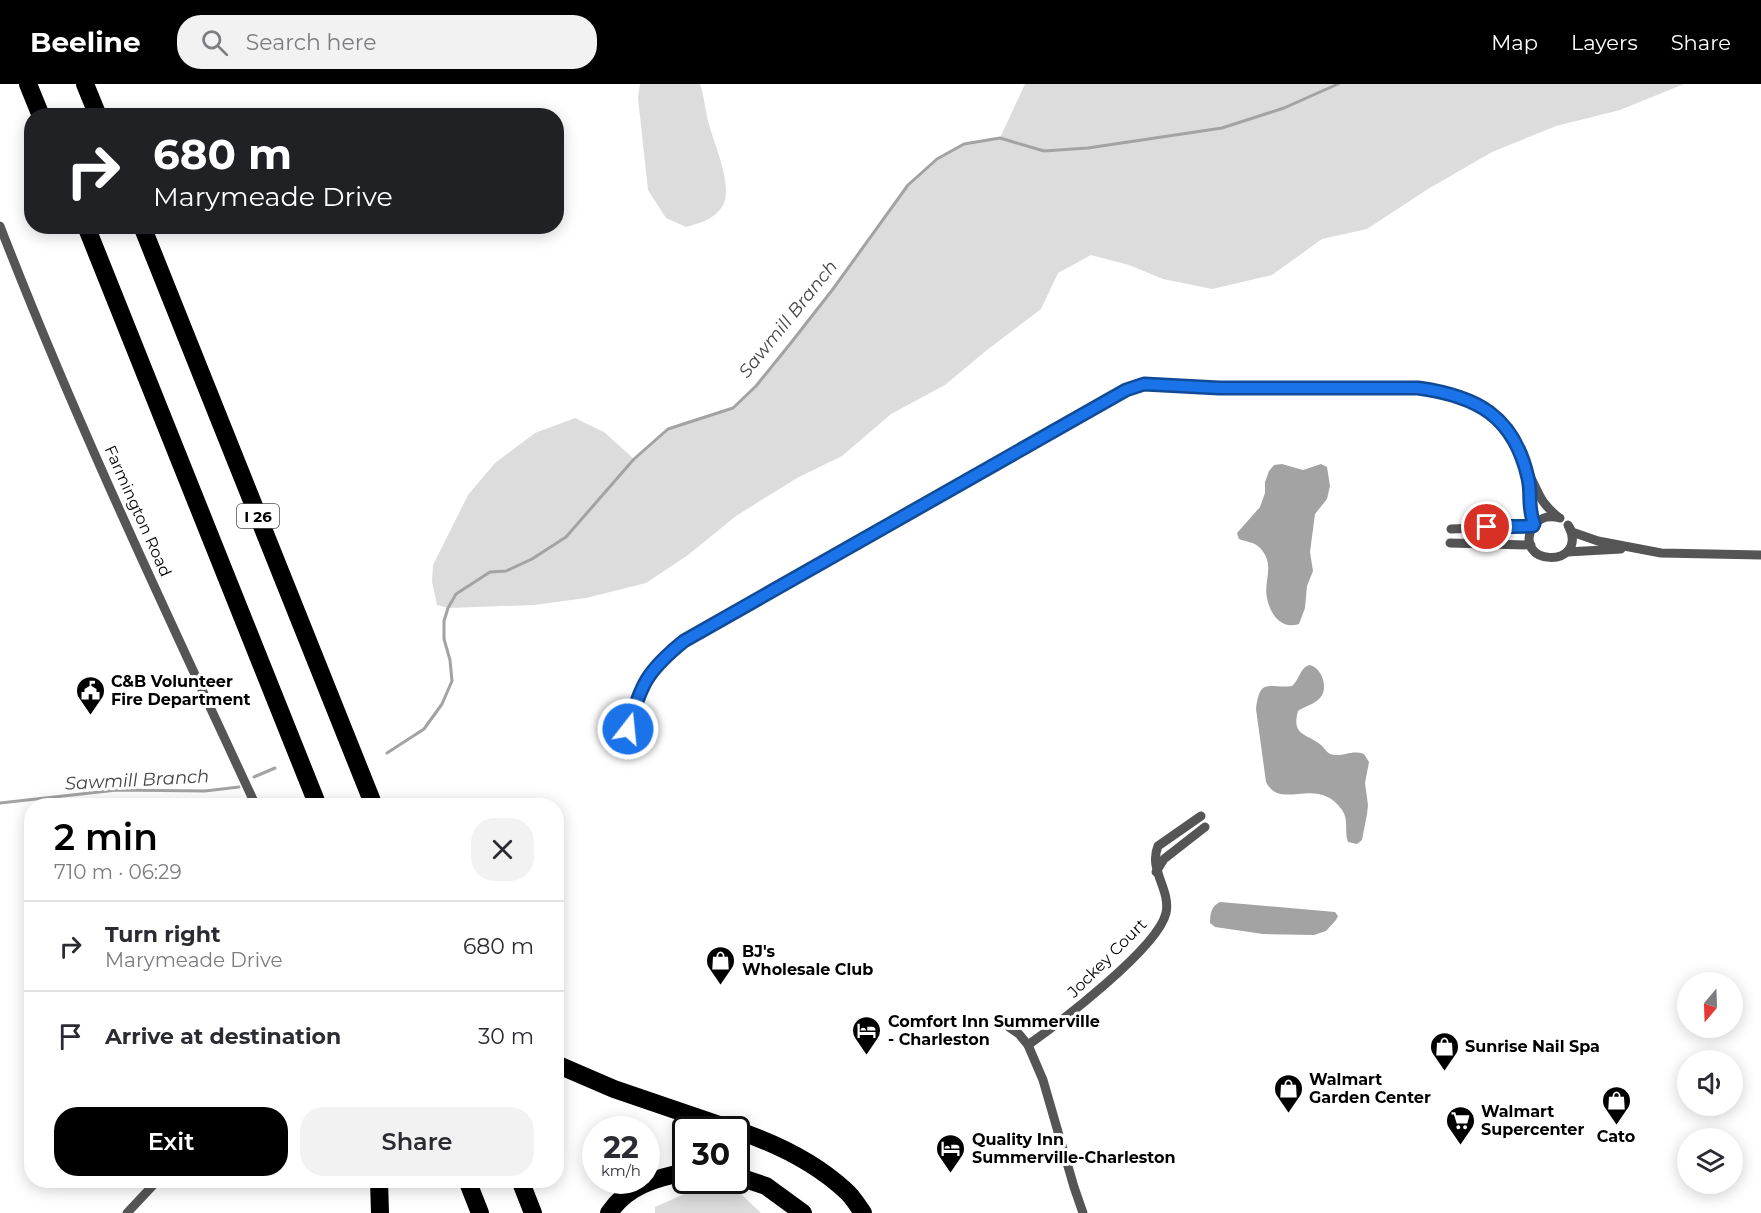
<!DOCTYPE html>
<meta charset="utf-8">
<style>
body{margin:0;font-family:Montserrat,sans-serif;background:#f2f2f3;color:#2b2b33;height:100vh;display:flex;flex-direction:column;font-size:22px;white-space:nowrap}
*{box-sizing:border-box;margin:0}
p{font-size:20px;color:#7c7c81}
.icon{flex:none;width:33px;height:33px;fill:none;stroke:currentColor;stroke-width:2;stroke-linecap:round;stroke-linejoin:round}
.map{position:relative;flex:1;overflow:hidden}
.details{position:absolute;left:24px;top:714px;width:540px;height:390px;display:flex;flex-direction:column;background:#fff;border-radius:24px;box-shadow:0 3px 15px #0003}
.details>*{flex:none}
.banner{position:absolute;left:24px;top:24px;width:540px;height:126px;border-radius:24px;box-shadow:0 3px 15px #0003;background:#202124;color:#fff;overflow:hidden}
.needle{width:39px;rotate:199deg}
.controls{position:absolute;left:1677px;top:888px;display:grid;gap:12px}
.controls a{display:grid;place-items:center;width:66px;height:66px;border-radius:50%;background:#fff;box-shadow:0 3px 15px #0003;font-size:30px}
.speed{position:absolute;left:582px;top:1032px;display:flex;gap:12px;font-size:30px;font-weight:700;text-align:center}
.speed>*{display:grid;place-content:center;width:78px;height:78px;border-radius:50%;background:#fff;box-shadow:0 3px 15px #0003;line-height:1}
.speed small{font-size:15px;font-weight:400}
.speed .limit{border:3px solid #111;border-radius:9px;background:#fff;color:#111}
.pin{position:absolute;display:grid;place-items:center;width:51px;height:51px;color:#fff;margin:-26px;border:3px solid #fff;border-radius:50%;box-shadow:0 2px 6px #0007}
.me{position:absolute;width:66px;margin:-33px;rotate:16deg;stroke-linejoin:round;filter:drop-shadow(0 0 4px #0008)}
.turn{display:flex;align-items:center;gap:21px;height:126px;padding:0 30px;font-size:27px}
.turn .icon{width:78px;height:78px;stroke-width:2.5}
.turn b{display:block;font-size:42px;line-height:51px}
.round{display:grid;place-items:center;flex:none;width:63px;height:63px;border-radius:24px;background:#f2f2f3}
.overview{display:flex;align-items:center;justify-content:space-between;height:102px;padding:0 30px}
h1{font-size:36px;font-weight:600;line-height:45px;color:#000}
.primary-button{display:flex;gap:12px;margin-top:auto;padding:12px 30px}
.primary-button a{flex:1;height:69px;border-radius:24px;background:#000;color:#fff;font-size:24px;font-weight:600;line-height:69px;text-align:center}
.primary-button a+a{background:#f2f2f3;color:#2b2b33}
ul{padding:0;list-style:none}
li{display:flex;align-items:center;gap:18px;height:90px;padding:0 30px;border-top:2px solid #e1e1e2}
li div{flex:1}
li b{display:block;font-size:22px}
li em{font-style:normal}
header{display:flex;align-items:center;gap:36px;box-sizing:border-box;height:84px;padding:0 30px;background:#000;color:#fff}
header strong{font-size:28px}
nav{display:flex;gap:33px;margin-inline-start:auto;font-size:21px}
.search{width:420px;height:54px;background:#f2f2f3;display:flex;align-items:center;gap:15px;box-sizing:border-box;padding:0 21px;border-radius:24px;color:#7c7c81;font-size:22px}
.map>svg:first-child{display:block}
.green{fill:#dcdcdc}
.water{fill:#a3a3a3}
.lines{fill:none;stroke-linecap:round;stroke-linejoin:round}
.stream{stroke:#a3a3a3;stroke-width:3}
.street{stroke:#555;stroke-width:9}
.highway{stroke:#000;stroke-width:18}
.route-casing{stroke:#114b97;stroke-width:15}
.route{stroke:#1a73e8;stroke-width:10}
.labels{text-anchor:middle;dominant-baseline:central;stroke-width:6;stroke-linejoin:round;paint-order:stroke}
.shield{fill:#fff;stroke:#4c4c4c;stroke-width:1.5}
.shield-label{font-size:15px;font-weight:bold;fill:#000}
.street-label{font-size:16px;fill:#000;stroke:#fff}
.poi-label{font-size:16px;font-weight:bold;fill:#000;stroke:#fff;text-anchor:start}
.water-label{font-size:18px;font-style:italic;fill:#444;stroke:#fff}
</style>
<header>
<strong>Beeline</strong>
<div class="search"><svg class="icon" aria-label="search" viewBox="0 0 24 24"><circle cx="10" cy="10" r="6"/><path d="M15 15l6 6"/></svg>Search here</div>
<nav><a>Map</a><a>Layers</a><a>Share</a></nav>
</header>
<div class="map">
<svg width="1761" height="1129" viewBox="0 0 1761 1129">
<rect width="100%" height="100%" fill="#fff"/>
<g class="green">
<path d="M640 0H700C704 12 705 25 708 37 713 57 735 106 722 123 713 136 700 139 686 143L666 134 648 106 638 14Z"/>
<polygon points="1025,0 1684,0 1620,26 1556,42 1492,68 1428,105 1367,145 1322,155 1272,191 1212,205 1163,195 1129,181 1091,171 1058,189 1041,225 987,266 945,301 891,330 842,372 797,394 736,432 688,471 646,499 586,514 534,521 448,524 437,521 432,498 433,481 468,411 495,379 535,349 575,334 604,348 634,375 668,345 733,323 756,302 790,260 833,205 908,101 937,75 964,60 1000,54"/>
<polygon points="698,1104 740,1109 761,1129 655,1129 655,1123"/>
</g>
<g class="water">
<path d="M1282 380 1303 386 1321 380 1327 383 1330 402 1327 415 1315 430 1310 468 1313 487 1307 502 1305 524 1299 540C1281 546 1270 530 1267 514 1263 496 1276 481 1260 464 1255 458 1246 458 1239 455L1237 449 1260 423 1265 409V398L1269 387 1274 381Z"/>
<path d="M1310 581C1322 584 1329 604 1320 614 1315 620 1305 622 1298 627 1291 652 1307 649 1321 661 1326 666 1328 671 1336 671 1347 671 1353 666 1364 670L1369 678 1365 699 1368 721 1367 730 1362 756 1357 760 1348 758C1344 747 1349 735 1342 726 1317 690 1281 728 1266 698L1256 625C1260 592 1269 605 1292 602 1300 595 1300 583 1310 581Z"/>
<path d="M1220 818 1335 828 1338 832 1336 836 1326 847 1314 851 1263 850 1215 843 1210 839C1210 830 1211 822 1220 818Z"/>
</g>
<g class="lines">
<g class="stream">
<polyline points="387,669 424,645 442,620 452,597 450,576 444,555 444,537 448,524 456,510 490,488 506,487 532,475 566,453 634,375 668,345 733,324 756,302 790,260 833,205 908,101 937,75 964,60 1000,54 1044,67 1088,64 1222,44 1284,24 1338,0"/>
<polyline points="254,693 275,684"/>
<polyline points="0,719 117,706 205,707 239,703"/>
</g>
<g class="street">
<path d="M0 142C76 339 167 530 256 722"/>
<path d="M1528 395 1529 425 1534 440C1509 483 1589 485 1569 443"/>
<path d="M1534 440C1543 433 1549 431 1560 434"/>
<polyline points="1568,441 1572,448 1598,457 1661,469 1761,471"/>
<polyline points="1451,445 1533,442"/>
<polyline points="1450,459 1531,461"/>
<polyline points="1567,468 1621,465"/>
<path d="M628 645C641 600 647 587 684 557L1126 306 1144 300 1219 304H1418C1460 310 1492 319 1515 358 1521 369 1525 381 1530 392 1541 413 1540 418 1558 433"/>
<polyline points="1156,788 1164,775 1205,743"/>
<polyline points="1009,943 1019,950 1028,961 1043,996 1074,1103 1083,1129"/>
<path d="M1028 961C1059 939 1158 864 1166 829 1171 805 1148 786 1158 762L1201 732"/>
<polyline points="127,1129 158,1096"/>
</g>
<g class="highway">
<polyline points="28,0 41,32"/>
<polyline points="85,0 98,32"/>
<polyline points="86,142 318,722"/>
<polyline points="142,142 374,722"/>
<polyline points="556,980 614,1005 734,1046"/>
<path d="M736 1046C775 1059 816 1079 846 1107 853 1113 858 1122 863 1129"/>
<polyline points="736,1092 766,1102 803,1129"/>
<polyline points="379,1096 380,1129"/>
<polyline points="467,1096 480,1129"/>
<polyline points="520,1096 533,1129"/>
<path d="M609 1129C627 1102 655 1094 686 1088"/>
</g>
</g>
<g class="lines">
<defs>
<path id="route" d="M628 645C641 600 647 587 684 557L1126 306 1144 300 1219 304H1418C1477 312 1514 332 1528 394 1532 411 1527 421 1534 440L1533 442 1487 443"/>
</defs>
<use href="#route" class="route-casing"/>
<use href="#route" class="route"/>
</g>
<defs>
<symbol id="civic-pin" viewBox="-11 -11 22 30"><path d="M0 17L-7.5 6A9.5 9.5 0 1 1 7.5 6Z" fill="#000" stroke="#fff"/><path d="M-.6-6.5H3V-4.5H.6V-3L4-1V1h2V6H-6V1h2V-1L-.6-3ZM-1.2 2.5V6h2.4V2.5Z" fill="#fff"/></symbol>
<symbol id="shop-pin" viewBox="-11 -11 22 30"><path d="M0 17L-7.5 6A9.5 9.5 0 1 1 7.5 6Z" fill="#000" stroke="#fff"/><path d="M-5-2.5h2.3a2.7 3.5 0 0 1 5.4 0H5L5.5 6h-11ZM-1.5-2.5h3a1.5 2.3 0 0 0-3 0Z" fill="#fff"/></symbol>
<symbol id="hotel-pin" viewBox="-11 -11 22 30"><path d="M0 17L-7.5 6A9.5 9.5 0 1 1 7.5 6Z" fill="#000" stroke="#fff"/><path d="M-6-4.5h1.5V1H6V5H4.5V3h-9V5H-6ZM-4 0a1.8 1.8 0 1 1 3.6 0ZM.5 0V-2.5h3Q6-2.5 6 0Z" fill="#fff"/></symbol>
<symbol id="supermarket-pin" viewBox="-11 -11 22 30"><path d="M0 17L-7.5 6A9.5 9.5 0 1 1 7.5 6Z" fill="#000" stroke="#fff"/><path d="M-6-5.5h2.5l.6 2H6L4.5 2H-2.5L-4.4-4H-6ZM-1.5 3.2a1.3 1.3 0 1 0 .1 0ZM3 3.2a1.3 1.3 0 1 0 .1 0Z" fill="#fff"/></symbol>
</defs>
<g fill-rule="evenodd">
<use href="#civic-pin" x="74" y="590" width="33" height="45"/>
<use href="#shop-pin" x="704" y="860" width="33" height="45"/>
<use href="#hotel-pin" x="850" y="930" width="33" height="45"/>
<use href="#shop-pin" x="1428" y="946" width="33" height="45"/>
<use href="#shop-pin" x="1272" y="988" width="33" height="45"/>
<use href="#shop-pin" x="1600" y="1000" width="33" height="45"/>
<use href="#supermarket-pin" x="1444" y="1020" width="33" height="45"/>
<use href="#hotel-pin" x="934" y="1048" width="33" height="45"/>
</g>
<g class="labels">
<rect class="shield" x="237" y="420" width="42" height="24" rx="4.5"/>
<g class="shield-label">
<text x="258" y="432">I 26</text>
</g>
<g class="street-label">
<text transform="translate(138 427) rotate(66)">Farmington Road</text>
<text transform="translate(1107 874) rotate(-45)">Jockey Court</text>
</g>
<g class="poi-label">
<text x="111" y="597">C&amp;B Volunteer<tspan x="111" dy="18">Fire Department</tspan></text>
<text x="742" y="867">BJ's<tspan x="742" dy="18">Wholesale Club</tspan></text>
<text x="888" y="937">Comfort Inn Summerville<tspan x="888" dy="18">- Charleston</tspan></text>
<text x="1465" y="962">Sunrise Nail Spa</text>
<text x="1309" y="995">Walmart<tspan x="1309" dy="18">Garden Center</tspan></text>
<text x="1481" y="1027">Walmart<tspan x="1481" dy="18">Supercenter</tspan></text>
<text x="1616" y="1052" text-anchor="middle">Cato</text>
<text x="972" y="1055">Quality Inn<tspan x="972" dy="18">Summerville-Charleston</tspan></text>
</g>
<g class="water-label">
<text transform="translate(788 235) rotate(-51)">Sawmill Branch</text>
<text transform="translate(137 696) rotate(-3)">Sawmill Branch</text>
</g>
</g>
</svg>
<div class="controls">
<a><svg class="needle" viewBox="-14 -14 28 28"><path d="M0-13l5 13h-10z" fill="#e53935"/><path d="M0 13l5-13h-10z" fill="#7c7c81"/></svg></a>
<a><svg class="icon" aria-label="sound" viewBox="0 0 24 24"><path d="M4 9h4l5-4v14l-5-4H4zM17 9q2 3 0 6"/></svg></a>
<a><svg class="icon" aria-label="layers" viewBox="0 0 24 24"><path d="M12 4l9 5-9 5-9-5zM3 14l9 5 9-5"/></svg></a>
</div>
<div class="speed"><div>22<small>km/h</small></div><div class="limit">30</div></div>
<div class="pin" style="left:1487px;top:443px;background:#d93025"><svg class="icon" aria-label="arrive" viewBox="0 0 24 24"><path d="M6 21V4h12l-3 4 3 4H6"/></svg></div>
<svg class="me" style="left:628px;top:645px" viewBox="-20 -20 40 40"><circle r="17" fill="#1a73e8" stroke="#fff" stroke-width="3"/><path d="M0-11L8 9 0 5-8 9z" fill="#fff"/></svg>
<div class="banner">
<div class="turn"><svg class="icon" aria-label="right" viewBox="0 0 24 24"><path d="M7 20v-9h11M14 6l5 5-5 5"/></svg><div><b>680 m</b>Marymeade Drive</div></div>
</div>
<section class="details">
<div class="overview"><div><h1>2 min</h1><p>710 m · 06:29</p></div><a class="round"><svg class="icon" aria-label="close" viewBox="0 0 24 24"><path d="M6 6l12 12M18 6L6 18"/></svg></a></div>
<ul>
<li><svg class="icon" aria-label="right" viewBox="0 0 24 24"><path d="M7 20v-9h11M14 6l5 5-5 5"/></svg><div><b>Turn right</b><p>Marymeade Drive</p></div><em>680 m</em></li>
<li><svg class="icon" aria-label="arrive" viewBox="0 0 24 24"><path d="M6 21V4h12l-3 4 3 4H6"/></svg><div><b>Arrive at destination</b></div><em>30 m</em></li>
</ul>
<div class="primary-button"><a>Exit</a><a>Share</a></div>
</section>
</div>
